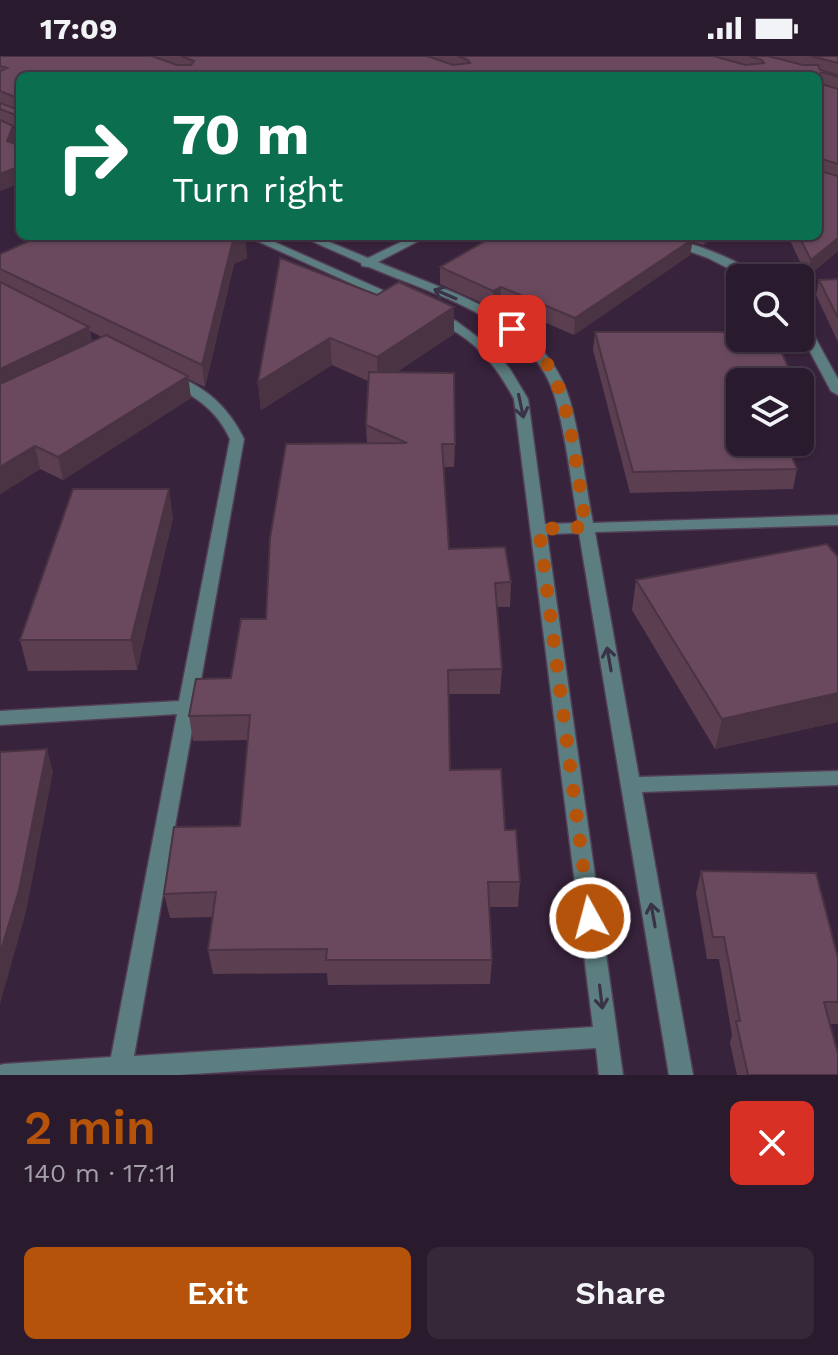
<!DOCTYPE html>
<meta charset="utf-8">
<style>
body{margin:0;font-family:"Work Sans",sans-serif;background:#362739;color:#f1f3f6;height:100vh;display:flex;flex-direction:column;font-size:30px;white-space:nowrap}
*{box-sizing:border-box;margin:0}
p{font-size:26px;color:#a5a1aa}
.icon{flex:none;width:44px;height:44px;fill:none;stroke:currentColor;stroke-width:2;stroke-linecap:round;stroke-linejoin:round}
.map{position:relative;height:1019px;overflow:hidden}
.sheet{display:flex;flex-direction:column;background:#2a1a2d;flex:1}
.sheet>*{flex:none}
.banner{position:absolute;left:16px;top:16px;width:806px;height:168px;border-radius:12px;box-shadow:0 2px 6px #0004,0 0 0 2px #463849;background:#0b6e4f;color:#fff;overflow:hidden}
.buttons{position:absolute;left:726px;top:208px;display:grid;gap:16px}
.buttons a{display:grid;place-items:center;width:88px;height:88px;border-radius:12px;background:#2a1a2d;box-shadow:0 2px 6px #0004,0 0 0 2px #463849;font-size:40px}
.pin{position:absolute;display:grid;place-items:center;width:68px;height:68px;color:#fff;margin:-34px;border-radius:16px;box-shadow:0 4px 12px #0006}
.me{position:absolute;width:88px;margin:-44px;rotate:353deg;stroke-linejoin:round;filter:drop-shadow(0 0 6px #0008)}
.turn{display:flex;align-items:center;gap:28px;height:168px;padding:0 24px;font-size:36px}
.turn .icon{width:104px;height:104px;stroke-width:2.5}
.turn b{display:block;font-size:56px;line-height:68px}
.round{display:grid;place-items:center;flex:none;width:84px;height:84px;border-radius:12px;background:#362739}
.overview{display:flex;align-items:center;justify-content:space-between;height:136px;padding:0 24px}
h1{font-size:48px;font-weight:600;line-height:60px;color:#b45309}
.action{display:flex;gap:16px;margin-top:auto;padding:16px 24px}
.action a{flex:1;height:92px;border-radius:12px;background:#b45309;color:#fff;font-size:32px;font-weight:600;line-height:92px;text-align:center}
.action a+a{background:#362739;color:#f1f3f6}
.status{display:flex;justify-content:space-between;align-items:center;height:56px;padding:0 40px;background:#2a1a2d;direction:ltr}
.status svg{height:22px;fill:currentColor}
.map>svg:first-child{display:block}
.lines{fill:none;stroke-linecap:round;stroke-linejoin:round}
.minor-casing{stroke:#523e56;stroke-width:3}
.minor{fill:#5d7e80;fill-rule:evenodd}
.wall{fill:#5b3f51;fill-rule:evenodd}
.shaded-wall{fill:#4a3342}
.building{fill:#6a495e;stroke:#4a3342;stroke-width:2}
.oneway{stroke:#3a3246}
.route{stroke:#b45309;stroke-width:14;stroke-dasharray:0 25.2}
</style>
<div class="status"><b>17:09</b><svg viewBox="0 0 49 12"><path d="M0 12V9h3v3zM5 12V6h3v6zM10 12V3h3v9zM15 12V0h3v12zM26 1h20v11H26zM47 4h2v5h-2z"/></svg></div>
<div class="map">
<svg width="838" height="1019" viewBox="0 0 838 1019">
<rect width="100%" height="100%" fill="#38233c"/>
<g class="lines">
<defs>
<g id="minor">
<polygon points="0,69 20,77 20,83 0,75"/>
<polygon points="246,180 261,180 407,245 405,248 397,248"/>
<path d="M300 180H315L368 202 413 180H428L378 206C450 237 546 260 570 345 581 384 585 427 593 467L838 459V469L595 476 639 721 838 715V729L642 736 693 1019H669L579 477 547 478 623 1019H599L596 992 178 1019H0V1009L4 1008 111 1001 177 658 0 669V655L179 645 230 383C216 353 196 341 167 326L165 323 172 319C206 330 229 352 244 383L134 1000 593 971 514 343C500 317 484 294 459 278 450 272 439 268 431 261L433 258H441L456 265 491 291 510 313 528 343 545 468 578 467C571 427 567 385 556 345 535 264 437 240 369 211L362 210 361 207Z"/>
<path d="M647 180C679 180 737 202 762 222H747L708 202Z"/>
<polygon points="800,261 806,265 838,323 838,339 831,335 800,277"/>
</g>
</defs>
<use href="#minor" class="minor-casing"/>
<use href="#minor" class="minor"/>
</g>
<g class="wall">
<polygon points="0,0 838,0 838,195 807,221 788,180 818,180 818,20 20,20 20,74 13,71 16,85 15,88 20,127 0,135"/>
<polygon points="494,180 716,180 704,189 692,186 690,199 574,279 500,247 493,252 440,228 440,211"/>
<path d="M245 182 247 202 234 208 205 331 188 323 191 342 63 424 40 413 0 438V198ZM90 275 102 281 92 286Z"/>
<polygon points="838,223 838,286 816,239 819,224"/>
<polygon points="377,239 454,251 454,278 396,316 455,388 454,411 444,411 449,493 511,526 510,551 497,551 502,613 500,638 448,638 450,714 505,774 520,826 518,851 489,851 492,904 490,928 328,929 327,917 213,918 208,894 213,861 170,862 164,838 240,770 248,684 193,685 189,660 231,622 367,387 366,369 368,325 332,309 261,354 258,326"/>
<polygon points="595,276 740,326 797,413 793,433 630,437 593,294"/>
<polygon points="800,336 807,351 802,370 800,370"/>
<polygon points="173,462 137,614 28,615 20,584"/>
<polygon points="838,501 838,666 715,693 632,554 636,524"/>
<polygon points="701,815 838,902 838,968 830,968 838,1019 737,1019 730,987 732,979 719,903 707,903 696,837"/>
</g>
<g class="shaded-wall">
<polygon points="13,70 16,85 10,100 7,85"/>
<polygon points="20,110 20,127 0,135 0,118"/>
<polygon points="705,180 716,180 704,189"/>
<polygon points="245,182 247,202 234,208 205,331 202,309 232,188"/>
<polygon points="838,182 838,195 807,221 811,204"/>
<polygon points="693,183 690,199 574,279 575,262"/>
<polygon points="501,231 500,247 493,252 493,235"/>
<polygon points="454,251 454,278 378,329 377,301"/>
<polygon points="89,271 93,292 0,338 0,313"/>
<polygon points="330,282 332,309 261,354 258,326"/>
<polygon points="188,320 191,342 63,424 58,401"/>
<polygon points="35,390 40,413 0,438 0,411"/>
<polygon points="169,433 173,462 137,614 131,584"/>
<polygon points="838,637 838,666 715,693 722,663"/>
<polygon points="47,693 53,716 26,856 0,948 0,898"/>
</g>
<g class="building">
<polygon points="0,0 152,0 177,9 191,9 194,5 181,0 427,0 453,9 470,7 468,4 458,0 713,0 746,9 764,7 762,4 749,0 768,0 803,9 818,9 820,14 838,19 838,21 822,16 818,20 20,20 20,49 20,43 0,35 0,15 7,12 0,10"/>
<polygon points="811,0 838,0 838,7"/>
<polygon points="818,23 818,27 838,33 838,108 822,103 818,106 820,115 838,120 838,182 811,204 799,180 818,180"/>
<polygon points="0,47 16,53 20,51 18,60 0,53"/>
<polygon points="0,64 13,70 7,85 20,90 20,110 0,118"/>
<polygon points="40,180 240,180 245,182 232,188 202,309 0,213 0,198"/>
<polygon points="494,180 685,180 693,183 575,262 501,231 493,235 440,211"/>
<polygon points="280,202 377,239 399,226 454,251 377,301 330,282 258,326"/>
<polygon points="838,223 838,262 819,224"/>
<polygon points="0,226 89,271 0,313"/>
<polygon points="595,276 740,276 740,282 775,282 795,326 740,326 740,386 786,386 797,413 633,416"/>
<polygon points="106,279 188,320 58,401 35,390 0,411 0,328"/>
<polygon points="369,316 454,317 455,388 442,388 449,493 505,491 511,526 495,527 502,613 448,614 450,714 501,713 505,774 516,774 520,826 488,826 492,904 326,904 327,893 208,894 216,836 164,838 174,771 240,770 250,659 189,660 196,623 231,622 241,563 266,563 270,482 286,388 407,387 366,369"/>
<polygon points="800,336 807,351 800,351"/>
<polygon points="73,433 169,433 131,584 20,584"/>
<polygon points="827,488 838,501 838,637 722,663 636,524"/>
<polygon points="47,693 19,834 0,898 0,696"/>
<polygon points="701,815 816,817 838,902 838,946 824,946 838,998 838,1019 748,1019 736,965 740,965 724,881 713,881"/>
</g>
<defs><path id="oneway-shaft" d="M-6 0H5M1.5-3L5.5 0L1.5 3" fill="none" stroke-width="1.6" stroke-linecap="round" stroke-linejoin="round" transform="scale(2)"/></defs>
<g class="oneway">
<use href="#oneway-shaft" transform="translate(445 238) rotate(-157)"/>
<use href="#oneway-shaft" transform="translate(521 350) rotate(78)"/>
<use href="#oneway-shaft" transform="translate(609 603) rotate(-100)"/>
<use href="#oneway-shaft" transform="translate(653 859) rotate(-100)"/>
<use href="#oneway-shaft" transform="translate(601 941) rotate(83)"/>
</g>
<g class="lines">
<path class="route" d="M512 273C526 284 541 297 550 313 572 352 578 426 586 471L539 473 590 862"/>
</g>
</svg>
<div class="buttons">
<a><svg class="icon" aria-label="search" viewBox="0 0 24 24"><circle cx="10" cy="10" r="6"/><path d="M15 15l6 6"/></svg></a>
<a><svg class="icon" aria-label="layers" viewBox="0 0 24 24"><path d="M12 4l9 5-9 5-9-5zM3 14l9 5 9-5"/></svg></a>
</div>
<div class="pin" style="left:512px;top:273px;background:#d93025"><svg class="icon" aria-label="arrive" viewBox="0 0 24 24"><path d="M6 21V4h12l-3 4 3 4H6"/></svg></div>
<svg class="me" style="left:590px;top:862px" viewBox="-20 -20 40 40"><circle r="17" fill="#b45309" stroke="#fff" stroke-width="3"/><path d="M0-11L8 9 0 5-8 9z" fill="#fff"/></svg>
<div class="banner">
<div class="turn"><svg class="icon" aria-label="right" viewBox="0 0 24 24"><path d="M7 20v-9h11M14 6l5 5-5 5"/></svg><div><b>70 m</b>Turn right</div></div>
</div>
</div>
<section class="sheet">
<div class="overview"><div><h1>2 min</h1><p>140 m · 17:11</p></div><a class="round" style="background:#d93025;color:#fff"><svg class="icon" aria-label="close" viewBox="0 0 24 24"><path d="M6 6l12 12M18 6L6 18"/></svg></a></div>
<div class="action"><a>Exit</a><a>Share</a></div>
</section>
